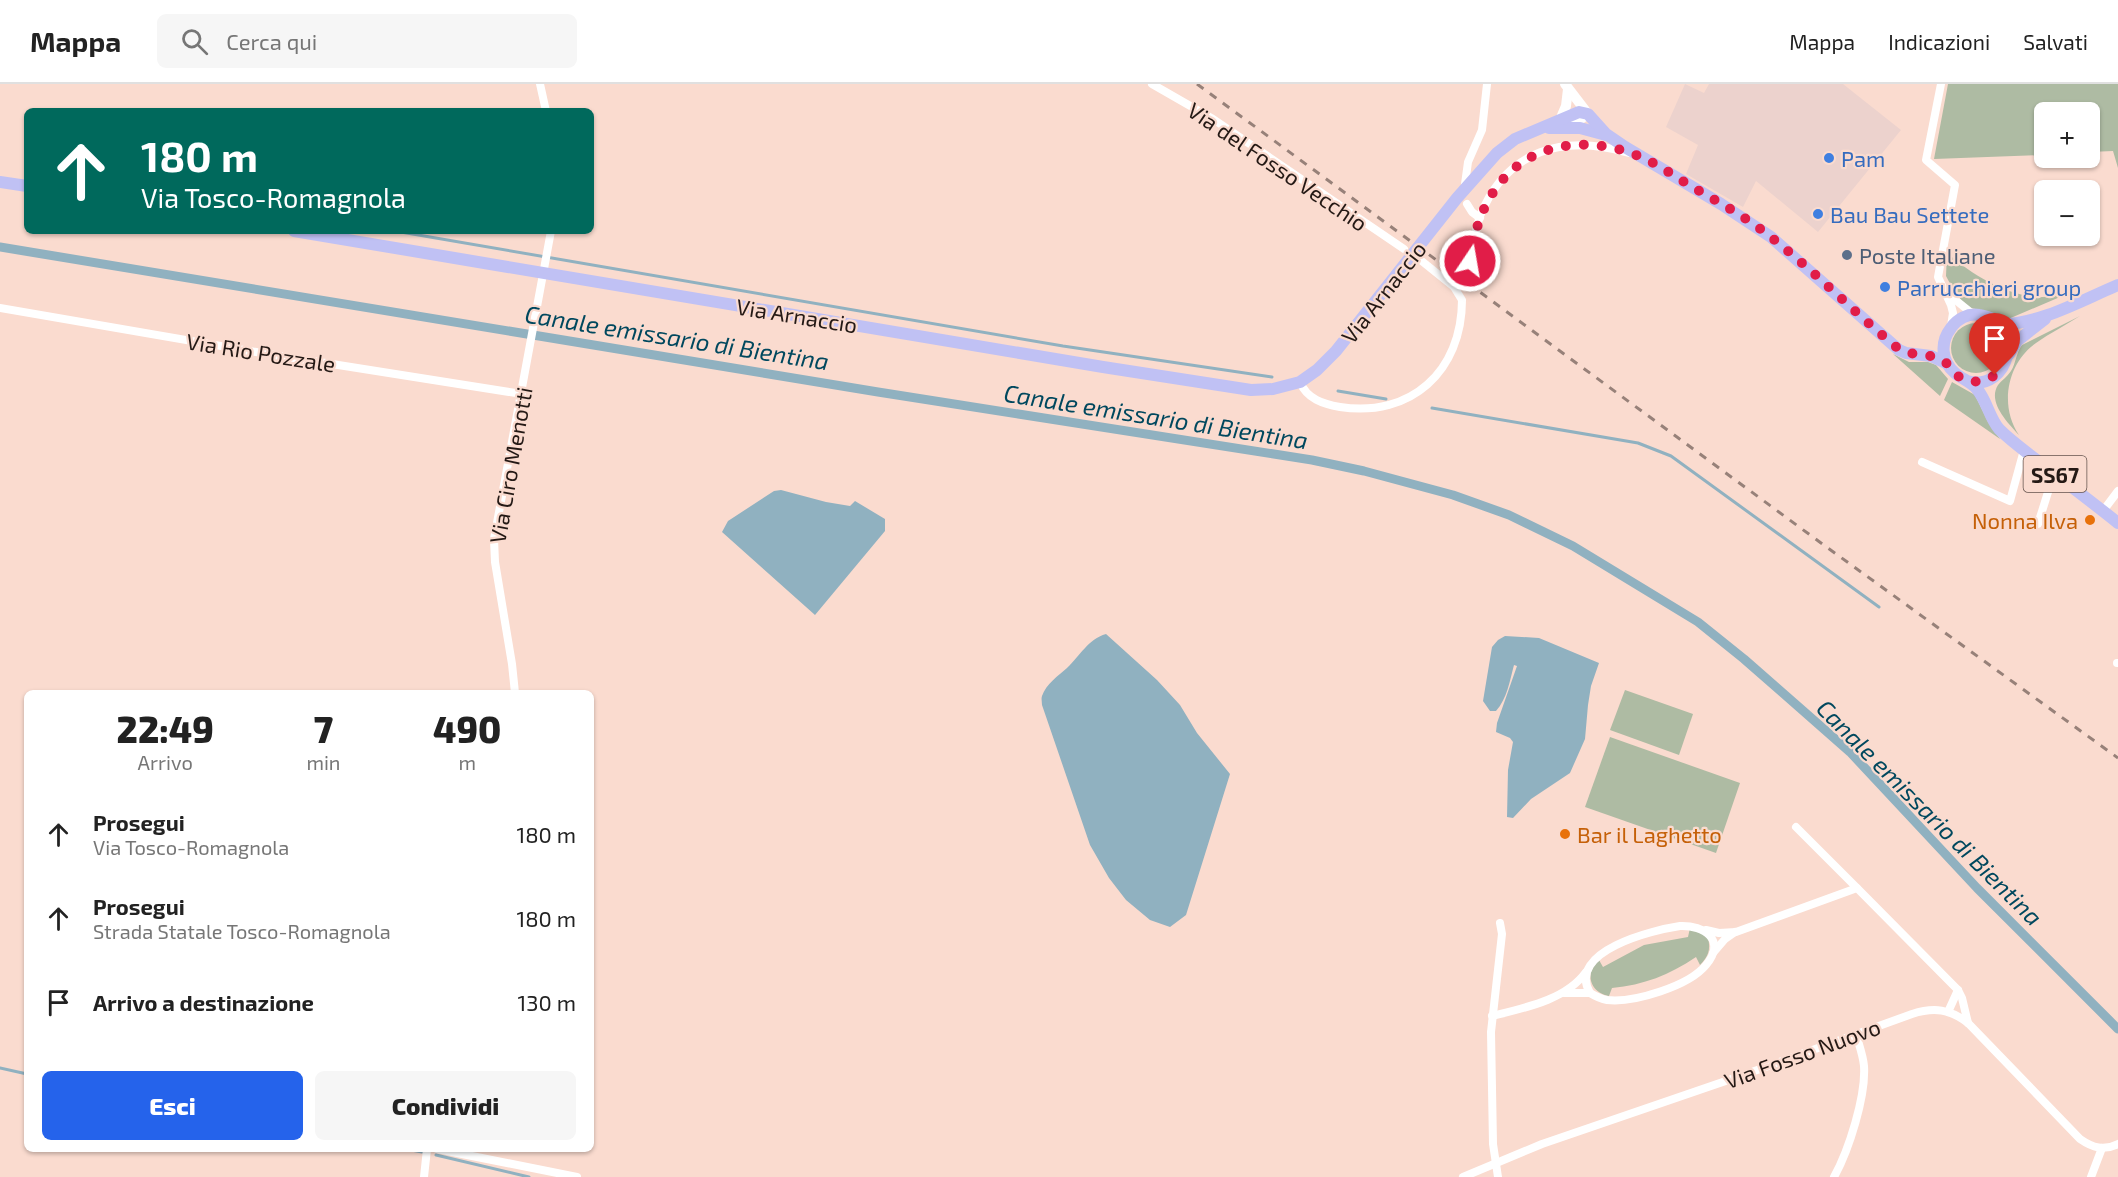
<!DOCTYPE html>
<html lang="it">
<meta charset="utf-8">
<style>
body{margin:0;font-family:"Exo 2",sans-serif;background:#f6f6f6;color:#222;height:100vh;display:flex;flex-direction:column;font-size:22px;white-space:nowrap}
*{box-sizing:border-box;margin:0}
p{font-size:20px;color:#767676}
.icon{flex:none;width:33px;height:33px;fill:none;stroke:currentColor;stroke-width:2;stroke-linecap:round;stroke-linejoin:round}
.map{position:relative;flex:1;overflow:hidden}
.drawer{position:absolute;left:24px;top:606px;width:570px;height:462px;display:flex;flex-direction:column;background:#fff;border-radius:9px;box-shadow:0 2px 4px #0004}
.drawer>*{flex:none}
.guide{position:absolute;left:24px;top:24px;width:570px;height:126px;border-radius:9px;box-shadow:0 2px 4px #0004;background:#00695c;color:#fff;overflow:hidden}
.controls{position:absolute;left:2034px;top:18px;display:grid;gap:12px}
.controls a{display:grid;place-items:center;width:66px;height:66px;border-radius:9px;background:#fff;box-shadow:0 2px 4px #0004;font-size:30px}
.pin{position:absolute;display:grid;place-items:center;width:51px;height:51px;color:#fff;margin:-62px -26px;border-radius:50% 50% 50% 0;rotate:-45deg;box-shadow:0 0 6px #0007}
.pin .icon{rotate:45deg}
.me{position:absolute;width:66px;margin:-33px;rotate:12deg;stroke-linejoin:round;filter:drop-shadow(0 0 4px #0008)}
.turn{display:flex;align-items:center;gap:21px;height:126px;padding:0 18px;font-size:27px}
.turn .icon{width:78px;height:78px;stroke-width:2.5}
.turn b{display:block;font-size:42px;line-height:51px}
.eta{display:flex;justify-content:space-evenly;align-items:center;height:102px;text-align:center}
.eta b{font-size:36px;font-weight:800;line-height:42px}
.cta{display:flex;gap:12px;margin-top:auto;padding:12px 18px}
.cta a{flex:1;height:69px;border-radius:9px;background:#2563eb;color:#fff;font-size:24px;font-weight:800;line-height:69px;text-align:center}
.cta a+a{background:#f6f6f6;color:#222}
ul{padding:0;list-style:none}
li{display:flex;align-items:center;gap:18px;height:84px;padding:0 18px}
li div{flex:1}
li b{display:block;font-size:22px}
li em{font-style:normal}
header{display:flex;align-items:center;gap:36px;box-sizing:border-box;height:84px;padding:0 30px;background:#fff;border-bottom:2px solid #e0e0e0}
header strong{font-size:28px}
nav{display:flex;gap:33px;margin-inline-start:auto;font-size:21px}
.search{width:420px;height:54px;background:#f6f6f6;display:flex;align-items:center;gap:15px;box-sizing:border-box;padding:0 21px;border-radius:9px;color:#767676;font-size:22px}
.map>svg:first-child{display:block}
.commercial{fill:#ecd2cd}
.green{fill:#aebba3}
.water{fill:#90b1c0}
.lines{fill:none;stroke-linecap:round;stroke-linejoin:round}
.stream{stroke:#90b1c0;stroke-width:3}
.canal{stroke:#90b1c0;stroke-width:9}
.minor{stroke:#fff;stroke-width:8}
.secondary{stroke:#fff;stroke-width:10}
.primary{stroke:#c0c1f4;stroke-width:12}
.rail{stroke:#978179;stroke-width:3;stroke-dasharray:8 8;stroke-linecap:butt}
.route{stroke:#e11d48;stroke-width:10;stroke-dasharray:0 18}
.shop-dot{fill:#3f7fe0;stroke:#fadbcf;stroke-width:2}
.service-dot{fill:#5c6f8a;stroke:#fadbcf;stroke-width:2}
.food-dot{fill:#e8710a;stroke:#fadbcf;stroke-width:2}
.labels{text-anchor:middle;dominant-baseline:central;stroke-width:4.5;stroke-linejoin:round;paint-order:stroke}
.shield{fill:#fadbcf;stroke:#64534d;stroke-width:1.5}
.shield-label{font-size:21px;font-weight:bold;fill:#241915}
.shop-label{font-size:22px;fill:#366cbe;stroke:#fadbcf;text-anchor:start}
.street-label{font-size:22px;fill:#241915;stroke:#fadbcf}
.service-label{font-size:22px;fill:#4e5e75;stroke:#fadbcf;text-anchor:start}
.food-label{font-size:22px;fill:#c56008;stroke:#fadbcf;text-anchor:end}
.water-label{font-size:24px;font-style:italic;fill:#00485e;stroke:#fadbcf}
</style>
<header>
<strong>Mappa</strong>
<div class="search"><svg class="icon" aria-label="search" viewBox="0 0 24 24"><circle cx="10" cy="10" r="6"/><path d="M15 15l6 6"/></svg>Cerca qui</div>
<nav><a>Mappa</a><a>Indicazioni</a><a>Salvati</a></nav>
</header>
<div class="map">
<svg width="2118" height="1093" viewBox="0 0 2118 1093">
<rect width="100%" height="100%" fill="#fadbcf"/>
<polygon class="commercial" points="1685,0 1704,9 1709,0 1843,0 1901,46 1818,148 1756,97 1743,123 1686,90 1698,61 1666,43"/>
<g class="green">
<polygon points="1948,0 2118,0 2118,84 2113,67 2090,68 2090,28 2044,28 2044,71 1934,75"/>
<path d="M1947 169C1972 190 2001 209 2035 213 2045 214 2057 211 2067 210L2006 236 1992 229 1967 223 1955 209 1946 192Z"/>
<path d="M2080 232C2066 241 2050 249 2036 259 2007 279 1999 322 2019 351 2008 339 1987 318 1998 301 2002 296 2007 293 2011 287 2016 279 2016 269 2022 261Z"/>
<circle cx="1976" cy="264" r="25"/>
<polygon points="1893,270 1909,278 1928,278 1936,281 1948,295 1940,312"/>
<polygon points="1952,298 1975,311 1988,338 2000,355 1944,316"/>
<polygon points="1625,606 1693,630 1679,671 1610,646"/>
<polygon points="1610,653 1740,699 1716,769 1585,723"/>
<path d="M1690 844 1698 846 1708 854C1711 866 1708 873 1700 881L1696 873C1669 891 1644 901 1612 904L1609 912C1590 909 1584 888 1599 876L1603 883 1644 861 1688 853Z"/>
</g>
<g class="water">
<polygon points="781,406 826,418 850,422 855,417 885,435 885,447 815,531 722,448 728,437 774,407"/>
<path d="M1106 550 1157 596 1180 621 1197 649 1230 690 1186 831 1170 843 1150 836 1126 816 1109 794 1090 761 1042 621C1042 618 1041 615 1042 612 1046 600 1059 591 1067 584 1080 572 1088 555 1106 550Z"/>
<path d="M1505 552 1539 554 1599 579 1591 602 1588 621 1585 655 1570 689 1531 715 1513 734 1507 733 1508 686 1513 658 1510 654 1496 648 1497 639 1517 582 1514 581C1510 596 1507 615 1496 627H1490L1483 617 1492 563 1498 556Z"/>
</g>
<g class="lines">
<g class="stream">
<polyline points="395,147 1063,262 1272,293"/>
<polyline points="1338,307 1386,315"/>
<polyline points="1432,324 1638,359 1671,372 1879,523"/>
<polyline points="0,984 27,990"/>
<polyline points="406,1065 422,1068"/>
<polyline points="436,1071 529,1093"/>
</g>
<polyline class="canal" points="0,163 878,308 1312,376 1364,387 1453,411 1509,431 1573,462 1698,538 1744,575 1850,668 1977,804 2118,945"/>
<g class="minor">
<polyline points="540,0 546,27"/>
<polyline points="1152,0 1213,35 1404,165"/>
<polyline points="1941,0 1926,76 1955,101 1938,193 1951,221 1953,229 1951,242"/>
<polyline points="1465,100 1468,78 1482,46 1487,0"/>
<polyline points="1467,120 1472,128 1480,134"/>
<path d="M1470 177C1473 163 1475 147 1480 132 1507 65 1564 50 1629 69"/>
<polyline points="1948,210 1974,231"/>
<polyline points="0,224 256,268 522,310"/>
<path d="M1300 298C1307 315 1323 320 1340 323 1411 334 1462 287 1462 216L1454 203 1418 174"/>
<polyline points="1922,378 2010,417 2024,366"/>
<polyline points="2103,427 2118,407"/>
<polyline points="2038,440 2054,389"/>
<polyline points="2117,579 2118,579"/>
<polyline points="515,609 512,580 495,478 494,455 551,147"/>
<polyline points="1796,743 1857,804"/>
<path d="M1680 842C1704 841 1727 856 1706 881 1689 902 1634 919 1607 916 1601 915 1595 912 1590 909 1566 867 1653 846 1680 842Z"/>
<polyline points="1706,846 1719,849 1736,848 1857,804 1958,906 1962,914 1968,939"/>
<polyline points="1713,869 1725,855 1735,848"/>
<polyline points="1564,909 1590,909"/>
<polyline points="1948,928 1958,906"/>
<path d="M1492 932C1524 924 1566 916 1586 888"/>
<polyline points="437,1065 577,1093"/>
<polyline points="424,1093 427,1065"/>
<path d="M1463 1093 1542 1060 1749 989 1912 930C1934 923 1950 925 1968 939L2080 1055C2093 1064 2104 1067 2118 1060"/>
<polyline points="1498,1093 1493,1060 1491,948 1502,850 1500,839"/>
<path d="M1834 1093C1849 1066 1866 1012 1864 982 1863 971 1859 961 1856 950"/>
<polyline points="2091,1093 2102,1064"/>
</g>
<g class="secondary">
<polyline points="1560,36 1566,22 1568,5"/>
<polyline points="1564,43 1576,38 1588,30 1565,0"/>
</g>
<g class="primary">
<polyline points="1549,44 1580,44 1606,51"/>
<polyline points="0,98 27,102"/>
<polyline points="294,147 1103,283 1251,306 1273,305 1300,298 1317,286 1336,267 1457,114 1497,69 1515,55 1579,28 1588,30 1606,50 1625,63 1721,120 1771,153 1899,266 1906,269 1931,272 1946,279"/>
<path d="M2000 241C2042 239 2080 217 2118 201"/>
<polyline points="2009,270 2017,257 2045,235"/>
<path d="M1967 297C2009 310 2028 238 1979 231 1968 229 1957 235 1951 244 1940 258 1941 277 1955 289 1962 295 1971 298 1977 305 1987 317 1989 333 1999 345 2011 357 2025 367 2038 377 2065 398 2092 418 2118 439"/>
</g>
<polyline class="rail" points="1197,0 1821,459 2118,674"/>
</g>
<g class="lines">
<path class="route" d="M1470 177C1473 160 1476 142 1484 125 1513 61 1580 47 1641 73 1660 81 1678 95 1696 105 1722 120 1749 135 1772 154 1815 188 1853 227 1895 262 1910 275 1930 266 1946 279 1949 281 1951 286 1954 289 1967 300 1982 300 1995 291"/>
</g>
<g class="shop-dot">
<circle cx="1829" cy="74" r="6"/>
<circle cx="1818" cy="130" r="6"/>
<circle cx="1885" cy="203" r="6"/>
</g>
<circle class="service-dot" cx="1847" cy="171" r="6"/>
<g class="food-dot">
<circle cx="2090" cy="436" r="6"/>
<circle cx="1565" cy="750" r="6"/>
</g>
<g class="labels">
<rect class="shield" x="2023.5" y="372" width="63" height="36" rx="4.5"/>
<g class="shield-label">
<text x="2055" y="390">SS67</text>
</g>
<g class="shop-label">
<text x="1841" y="74">Pam</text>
<text x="1830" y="130">Bau Bau Settete</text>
<text x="1897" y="203">Parrucchieri group</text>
</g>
<g class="street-label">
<text transform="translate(1278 82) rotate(34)">Via del Fosso Vecchio</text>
<text transform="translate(1383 208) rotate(-52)">Via Arnaccio</text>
<text transform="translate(797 231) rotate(9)">Via Arnaccio</text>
<text transform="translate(261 268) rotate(9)">Via Rio Pozzale</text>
<text transform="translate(510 381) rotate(-80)">Via Ciro Menotti</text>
<text transform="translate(1802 969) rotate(-20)">Via Fosso Nuovo</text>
</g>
<g class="service-label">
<text x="1859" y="171">Poste Italiane</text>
</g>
<g class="food-label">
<text x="2078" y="436">Nonna Ilva</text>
<text x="1577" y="750" text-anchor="start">Bar il Laghetto</text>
</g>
<g class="water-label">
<text transform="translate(677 253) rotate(9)">Canale emissario di Bientina</text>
<text transform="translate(1156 332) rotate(9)">Canale emissario di Bientina</text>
<text transform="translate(1930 728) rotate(45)">Canale emissario di Bientina</text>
</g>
</g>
</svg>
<div class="controls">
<a>+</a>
<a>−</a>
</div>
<div class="pin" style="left:1995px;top:291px;background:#d93025"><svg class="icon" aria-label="arrive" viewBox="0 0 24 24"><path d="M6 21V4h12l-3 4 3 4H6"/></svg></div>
<svg class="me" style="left:1470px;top:177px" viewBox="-20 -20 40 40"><circle r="17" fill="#e11d48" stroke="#fff" stroke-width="3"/><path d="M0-11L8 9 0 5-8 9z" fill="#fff"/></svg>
<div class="guide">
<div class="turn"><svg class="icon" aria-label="ahead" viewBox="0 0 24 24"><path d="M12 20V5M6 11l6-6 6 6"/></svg><div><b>180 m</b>Via Tosco-Romagnola</div></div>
</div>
<section class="drawer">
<div class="eta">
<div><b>22:49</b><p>Arrivo</p></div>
<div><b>7</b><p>min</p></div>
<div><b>490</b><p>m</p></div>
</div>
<ul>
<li><svg class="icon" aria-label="ahead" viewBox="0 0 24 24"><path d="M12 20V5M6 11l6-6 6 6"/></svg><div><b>Prosegui</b><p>Via Tosco-Romagnola</p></div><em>180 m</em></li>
<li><svg class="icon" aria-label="ahead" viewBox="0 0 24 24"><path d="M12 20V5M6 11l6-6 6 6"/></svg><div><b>Prosegui</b><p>Strada Statale Tosco-Romagnola</p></div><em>180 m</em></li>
<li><svg class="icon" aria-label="arrive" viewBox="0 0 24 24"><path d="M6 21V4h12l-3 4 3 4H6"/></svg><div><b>Arrivo a destinazione</b></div><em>130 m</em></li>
</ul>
<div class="cta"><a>Esci</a><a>Condividi</a></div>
</section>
</div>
